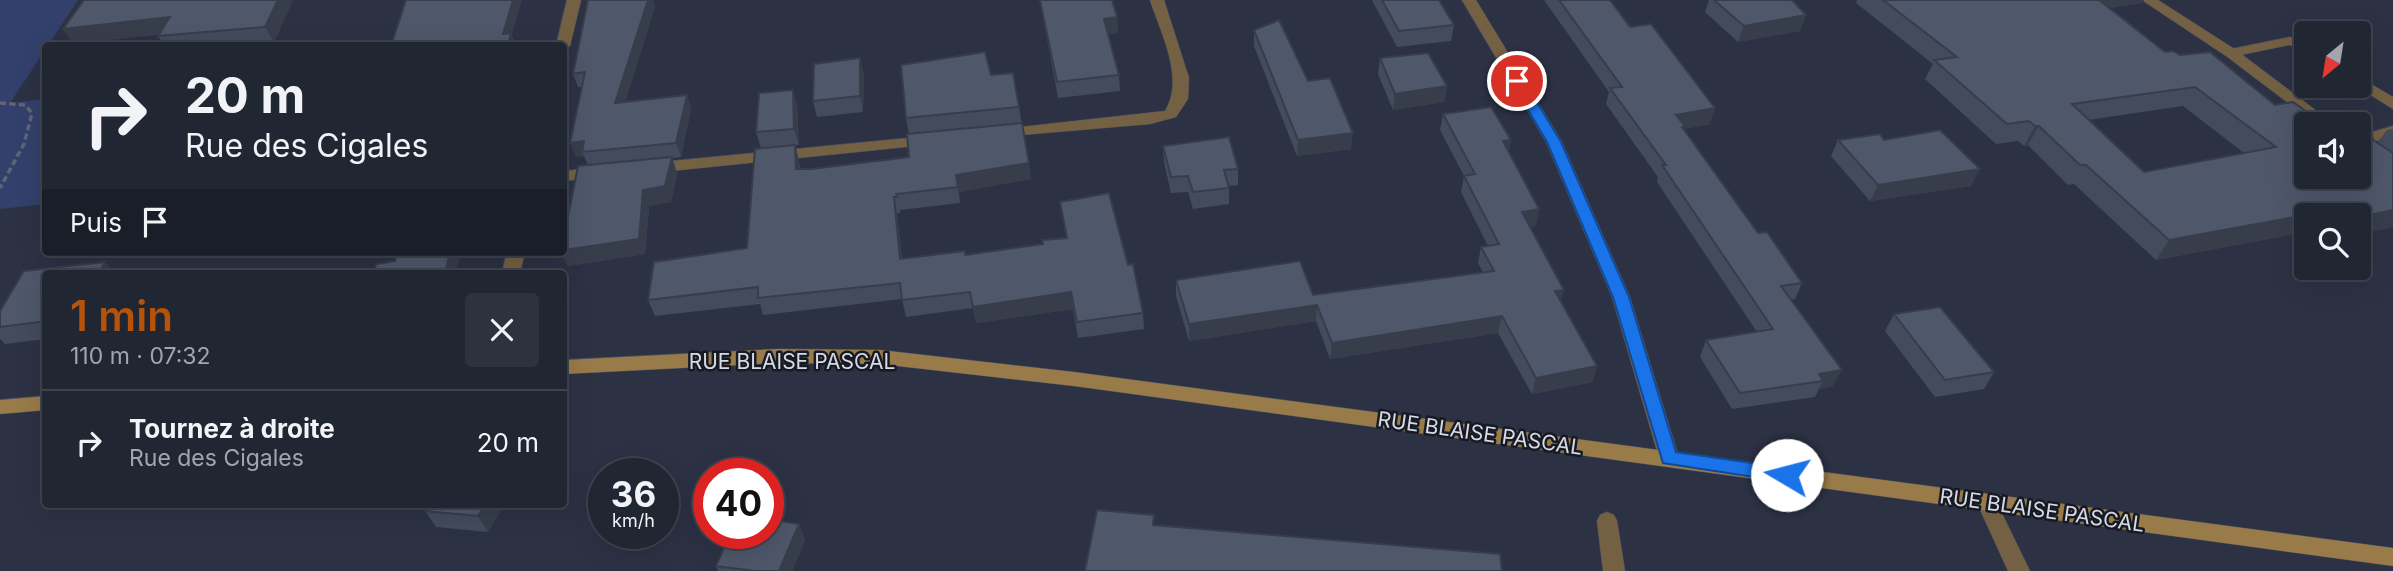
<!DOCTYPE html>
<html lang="fr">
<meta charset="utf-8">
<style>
body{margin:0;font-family:Inter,sans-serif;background:#2d323f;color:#f1f3f6;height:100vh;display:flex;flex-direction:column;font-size:26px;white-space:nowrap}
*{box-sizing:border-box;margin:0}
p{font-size:23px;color:#a2a5ac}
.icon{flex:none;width:38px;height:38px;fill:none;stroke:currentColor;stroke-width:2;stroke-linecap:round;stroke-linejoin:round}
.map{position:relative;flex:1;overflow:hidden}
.panel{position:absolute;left:42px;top:270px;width:525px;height:238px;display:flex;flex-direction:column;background:#212633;border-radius:7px;box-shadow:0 7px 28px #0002,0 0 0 2px #3e434e}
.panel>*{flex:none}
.hud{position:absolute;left:42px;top:42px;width:525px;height:214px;border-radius:7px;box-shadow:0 7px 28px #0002,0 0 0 2px #3e434e;background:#212633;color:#f1f3f6;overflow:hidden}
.needle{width:46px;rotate:210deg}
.buttons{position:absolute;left:2294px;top:21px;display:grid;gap:14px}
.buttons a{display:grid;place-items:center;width:77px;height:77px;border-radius:7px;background:#212633;box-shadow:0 7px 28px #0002,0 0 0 2px #3e434e;font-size:35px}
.speed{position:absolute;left:588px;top:458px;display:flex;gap:14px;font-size:35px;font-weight:700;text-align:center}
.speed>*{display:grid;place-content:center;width:91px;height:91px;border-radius:50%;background:#212633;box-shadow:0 7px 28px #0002,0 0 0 2px #3e434e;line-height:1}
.speed small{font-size:18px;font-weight:400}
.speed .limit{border:10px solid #d22;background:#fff;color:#111}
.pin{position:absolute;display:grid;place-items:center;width:60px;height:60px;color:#fff;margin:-30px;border:4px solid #fff;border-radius:50%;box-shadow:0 2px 7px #0007}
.me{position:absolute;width:77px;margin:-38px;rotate:278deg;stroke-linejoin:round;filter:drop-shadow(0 0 5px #0008)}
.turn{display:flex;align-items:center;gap:24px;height:147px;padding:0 28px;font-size:32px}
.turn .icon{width:91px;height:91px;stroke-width:2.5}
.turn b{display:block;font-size:49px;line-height:60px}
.then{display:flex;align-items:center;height:66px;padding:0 28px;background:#0003;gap:14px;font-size:26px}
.round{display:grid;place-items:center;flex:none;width:74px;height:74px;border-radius:7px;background:#2d323f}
.headline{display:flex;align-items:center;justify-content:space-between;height:119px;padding:0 28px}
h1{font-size:42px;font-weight:600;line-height:52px;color:#b45309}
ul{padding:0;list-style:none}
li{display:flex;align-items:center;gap:21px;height:105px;padding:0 28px;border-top:2px solid #3e434e}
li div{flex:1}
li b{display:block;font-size:26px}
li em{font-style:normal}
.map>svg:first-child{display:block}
.green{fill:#33406c}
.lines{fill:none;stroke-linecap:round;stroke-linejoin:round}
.lane-casing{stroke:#4a5061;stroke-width:1}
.street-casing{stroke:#4a5061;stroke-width:1}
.secondary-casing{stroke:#4a5061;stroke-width:1}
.path{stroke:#5f6575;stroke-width:3.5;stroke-dasharray:6 3.5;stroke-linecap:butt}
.lane{fill:#746143;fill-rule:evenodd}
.street{fill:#746143;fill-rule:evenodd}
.secondary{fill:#997b49;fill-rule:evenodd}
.wall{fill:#444b5c;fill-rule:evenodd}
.shaded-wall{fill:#373d4b}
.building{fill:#4f576b;stroke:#373d4b;stroke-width:2;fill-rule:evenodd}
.route{fill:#1a73e8;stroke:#114b97;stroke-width:2}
.labels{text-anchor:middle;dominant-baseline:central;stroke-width:5;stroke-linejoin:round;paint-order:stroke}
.street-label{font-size:21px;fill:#d5dae5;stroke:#171a23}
</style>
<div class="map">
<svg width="2393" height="571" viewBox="0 0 2393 571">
<rect width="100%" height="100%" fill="#2c3244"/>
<polygon class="green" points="0,0 78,0 10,103 45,99 45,204 0,209"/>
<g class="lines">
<defs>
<g id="lane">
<polygon points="2290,37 2306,42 2306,50 2289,45 2231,57 2224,53 2231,49"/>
<polygon points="2359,77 2393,97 2393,109 2356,86 2359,86"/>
<polygon points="2393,126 2393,136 2359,146 2359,136"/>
<polygon points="1607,512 1614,515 1617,521 1625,571 1603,571 1597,521 1600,515"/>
</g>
<g id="street">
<polygon points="567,0 581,0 570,46 564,50 564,46 556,46"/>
<path d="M1150 0H1164L1189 78 1188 99 1176 117 1150 124 997 137 994 134 997 131 1002 129 1165 111C1185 78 1161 34 1150 0Z"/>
<polygon points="1462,0 1476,0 1562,142 1630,297 1679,458 1676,464 1669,466 1662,464 1659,458 1612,297 1546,142"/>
<polygon points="2142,0 2158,0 2236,50 2334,124 2316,124 2226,56"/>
<polygon points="929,136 935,138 937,141 935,144 651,173 643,168 651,163"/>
<polygon points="598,168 604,169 606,173 604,177 564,181 564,171"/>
<polygon points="507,252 525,252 520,273 502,273"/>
<polygon points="1987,495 1994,497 2030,571 2008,571 1977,503 1980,497"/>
</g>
<g id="secondary">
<polygon points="778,349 880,350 1074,372 2393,548 2393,566 1074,386 880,364 778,363 564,374 564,360"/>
<polygon points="46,396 46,410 0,414 0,400"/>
</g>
</defs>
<use href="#lane" class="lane-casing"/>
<use href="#street" class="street-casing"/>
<use href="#secondary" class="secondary-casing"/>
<polyline class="path" points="0,103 25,105 32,113 24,144 0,188"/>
<use href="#lane" class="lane"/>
<use href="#street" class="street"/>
<use href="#secondary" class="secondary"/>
</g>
<g class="wall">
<polygon points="84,0 293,0 274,42 232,46 164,46 158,36 160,34 74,44"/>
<polygon points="588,0 653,0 655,6 625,102 687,95 691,109 681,157 672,158 677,173 671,202 649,206 645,254 568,266 561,252 564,252 588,165 584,156 576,157 582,87 578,87 573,74"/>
<polygon points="1040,0 1112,0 1117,17 1118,33 1108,34 1119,75 1120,91 1058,98"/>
<polygon points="1372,0 1439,0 1454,25 1451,41 1397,47"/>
<polygon points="1544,0 1610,0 1710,124 1684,129 1684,130 1758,233 1802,283 1795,299 1791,300 1833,386 1819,389 1815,397 1732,409 1700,357 1706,340 1757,332 1657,182 1658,177 1606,104 1609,92"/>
<polygon points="1709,0 1792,0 1806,15 1800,31 1738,42 1705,12"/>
<path d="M1857 0H2144L2142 3 2109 8 2165 52 2173 51 2306 177 2373 140 2377 143 2387 130 2393 129V227L2359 234V215H2306V232L2156 260 2074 184 2068 185 2028 145 2024 146 2018 141 1996 144 1925 79 1933 64 1856 3ZM2183 106 2244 153 2144 172 2088 120Z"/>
<polygon points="1254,30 1308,81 1351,149 1297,156 1254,46"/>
<polygon points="1380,58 1447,86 1444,102 1393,110 1378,74"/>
<polygon points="864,74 863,112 817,117 813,101"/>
<polygon points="991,75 1019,107 1031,179 959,192 960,203 900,210 900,213 897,214 902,259 965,255 1042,244 1042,240 1066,238 1060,202 1128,265 1143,313 1144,329 1078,338 1073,309 976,323 973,308 906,317 902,299 763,315 760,304 655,316 648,300 747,248 761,148 756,132 793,90 797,106 799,145 795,145 799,161 800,169 811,169 909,157 909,134 906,118"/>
<polygon points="1443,114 1509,152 1536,226 1530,227 1561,302 1597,366 1592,382 1532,394 1498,333 1330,359 1316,321 1189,341 1176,296 1176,280 1313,295 1483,272 1478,263 1481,247 1488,246 1461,192 1464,176 1440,130"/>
<polygon points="1838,140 1884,140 1971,186 1870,201 1831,156"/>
<polygon points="1163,146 1238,169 1238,185 1229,186 1229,204 1193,209 1188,192 1171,193 1164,162"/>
<polygon points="105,262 114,273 46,273 46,339 5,344 0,339 0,311 24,271"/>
<polygon points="1894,314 1994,372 1984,389 1935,397 1885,331"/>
<polygon points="430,504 505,504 488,532 436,527 425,511"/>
<polygon points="799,524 805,540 792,571 718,571 716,566"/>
</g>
<g class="shaded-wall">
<polygon points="278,0 293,0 274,42 265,27"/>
<polygon points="513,0 522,0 512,35 517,46 508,46 503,34"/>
<polygon points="648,0 653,0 655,6 621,117 615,103"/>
<polygon points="2087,0 2144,0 2142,3 2080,13"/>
<polygon points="1806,15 1800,31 1738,42 1744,26"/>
<polygon points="170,17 179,31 74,44 63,29"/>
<polygon points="1117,17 1118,33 1105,34 1104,19"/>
<polygon points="860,58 864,74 863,112 860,96"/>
<polygon points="1447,86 1444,102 1393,110 1395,94"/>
<polygon points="793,90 797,106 799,145 794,129"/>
<polygon points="687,95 691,109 681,157 676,143"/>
<polygon points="1715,108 1710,124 1684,129 1680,142 1676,115"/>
<polygon points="2035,126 2039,126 2028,145 2024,146"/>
<polygon points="1353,133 1351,149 1297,156 1298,140"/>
<polygon points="1511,140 1508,156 1503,141"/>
<polygon points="584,141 582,152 584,156 576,157 570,143"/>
<polygon points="795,145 799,161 800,185 796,169"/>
<polygon points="672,157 677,173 671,202 649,206 645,254 568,266 561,252 564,252 564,250 643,190"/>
<polygon points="1029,163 1031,179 959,192 960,203 956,175"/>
<polygon points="1980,169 1971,186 1870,201 1878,185"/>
<polygon points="894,197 897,214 903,275 900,259"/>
<polygon points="2349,207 2343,215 2306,215 2306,232 2156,260 2169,240"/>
<polygon points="1539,209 1536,226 1518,228 1522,212"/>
<polygon points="2393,210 2393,227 2359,234 2359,219 2360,217"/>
<polygon points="450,252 461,252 456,273 445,273"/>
<polygon points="105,262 114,273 99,273"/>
<polygon points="1564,290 1560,306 1555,291"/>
<polygon points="1071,292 1073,309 976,323 973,307"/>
<polygon points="1317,305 1316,321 1189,341 1189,324"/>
<polygon points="1502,316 1498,333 1330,359 1332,343"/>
<polygon points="1597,366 1592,382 1532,394 1536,378"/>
<polygon points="1842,370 1833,386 1819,389 1823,381 1819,374"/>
<polygon points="485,504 505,504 488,532 478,516"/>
<polygon points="799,524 805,540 792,571 779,571"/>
</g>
<g class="building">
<polygon points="84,0 278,0 265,27 158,36 170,17 63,29"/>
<polygon points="406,0 513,0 503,34 511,33 508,46 391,46"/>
<polygon points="588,0 648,0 615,103 687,95 676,143 582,152 584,141 570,143 585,72 573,74"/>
<polygon points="1040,0 1112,0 1117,17 1104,19 1119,75 1057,82"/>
<polygon points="1382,0 1439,0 1454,25 1399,31"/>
<polygon points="1559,0 1610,0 1630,27 1651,24 1715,108 1676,115 1685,126 1682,127 1758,233 1767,232 1802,283 1781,286 1842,370 1819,374 1823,381 1740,393 1706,340 1773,329 1662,165 1666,165 1610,88 1622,87"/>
<polygon points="1714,0 1792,0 1806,15 1744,26"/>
<path d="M1883 0H2099L2165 52 2173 51 2180 55 2210 52 2275 105 2293 102 2310 114 2320 113 2334 124H2306V177H2359V135L2372 133 2373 140 2393 153V210L2360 217 2349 207 2169 240 2086 165H2080L2039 126H2035L2029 121 2007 124 1934 60 1957 57ZM2195 87 2276 147 2144 172 2072 104Z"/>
<polygon points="1279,20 1308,81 1330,78 1353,133 1298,140 1254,30"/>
<polygon points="985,52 991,75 1013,73 1019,107 906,118 901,65"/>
<polygon points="1428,53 1447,86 1395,94 1380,58"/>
<polygon points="860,58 860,96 813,101 814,64"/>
<polygon points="793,90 794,129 756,132 759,93"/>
<polygon points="1491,107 1511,140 1503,141 1539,209 1522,212 1564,290 1555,291 1597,366 1536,378 1502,316 1332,343 1317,305 1189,324 1176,280 1300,261 1313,295 1494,271 1481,247 1499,244 1464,176 1475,174 1443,114"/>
<polygon points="1022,123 1029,163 956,175 958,187 896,194 897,197 894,197 900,259 965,251 965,255 1043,244 1042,240 1067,238 1060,202 1109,193 1128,265 1133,264 1143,313 1077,322 1071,292 973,307 970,292 902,300 900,283 758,298 758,287 648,300 654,262 747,248 755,149 795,145 796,169 811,169 909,157 907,134"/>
<polygon points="1940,130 1980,169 1878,185 1838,140 1880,134 1884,140"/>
<polygon points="1229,137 1238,169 1224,170 1229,188 1193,192 1188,176 1171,177 1163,146"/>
<polygon points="672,157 665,186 643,190 639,239 564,250 564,237 578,166"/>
<polygon points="398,252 450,252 445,273 374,273 376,264 395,261"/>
<polygon points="105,262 99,273 46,273 46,321 0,327 0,311 24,271"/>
<polygon points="1940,307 1994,372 1945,380 1894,314"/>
<polygon points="430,504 485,504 478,516 425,511"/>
<polygon points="1097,510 1154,515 1153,525 1500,554 1502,571 1085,571"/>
<polygon points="768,519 799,524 779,571 755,571 716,566 730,534 768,534"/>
</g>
<polygon class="route" points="1517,77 1524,81 1561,142 1629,297 1676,452 1787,468 1794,470 1796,475 1794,480 1787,482 1663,463 1613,297 1547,142 1511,81"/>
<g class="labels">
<g class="street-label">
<text x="792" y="361">RUE BLAISE PASCAL</text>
<text transform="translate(1480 433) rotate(8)">RUE BLAISE PASCAL</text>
<text transform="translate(2042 510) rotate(8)">RUE BLAISE PASCAL</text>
</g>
</g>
</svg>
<div class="buttons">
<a><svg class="needle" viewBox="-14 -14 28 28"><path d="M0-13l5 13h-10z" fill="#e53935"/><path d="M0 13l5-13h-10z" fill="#a2a5ac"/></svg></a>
<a><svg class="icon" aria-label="sound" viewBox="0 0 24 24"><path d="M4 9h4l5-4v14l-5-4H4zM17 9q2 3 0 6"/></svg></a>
<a><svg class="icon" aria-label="search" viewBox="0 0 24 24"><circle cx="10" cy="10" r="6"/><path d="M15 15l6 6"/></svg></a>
</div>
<div class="speed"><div>36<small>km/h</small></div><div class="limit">40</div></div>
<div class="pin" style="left:1517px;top:81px;background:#d93025"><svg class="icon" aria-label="arrive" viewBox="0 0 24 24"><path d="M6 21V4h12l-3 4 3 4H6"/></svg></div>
<svg class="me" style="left:1787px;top:475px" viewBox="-20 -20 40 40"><circle r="19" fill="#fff"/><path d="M0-13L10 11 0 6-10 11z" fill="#1a73e8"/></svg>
<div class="hud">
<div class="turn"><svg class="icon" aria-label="right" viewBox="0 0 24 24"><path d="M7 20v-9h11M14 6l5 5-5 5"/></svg><div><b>20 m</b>Rue des Cigales</div></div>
<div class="then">Puis<svg class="icon" aria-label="arrive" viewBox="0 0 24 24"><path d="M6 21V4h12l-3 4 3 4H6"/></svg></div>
</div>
<section class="panel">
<div class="headline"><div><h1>1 min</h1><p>110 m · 07:32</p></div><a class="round"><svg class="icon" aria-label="close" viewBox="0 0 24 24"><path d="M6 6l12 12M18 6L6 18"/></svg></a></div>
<ul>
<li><svg class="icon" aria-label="right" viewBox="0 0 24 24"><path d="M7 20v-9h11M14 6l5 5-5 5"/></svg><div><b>Tournez à droite</b><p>Rue des Cigales</p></div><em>20 m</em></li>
</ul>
</section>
</div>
